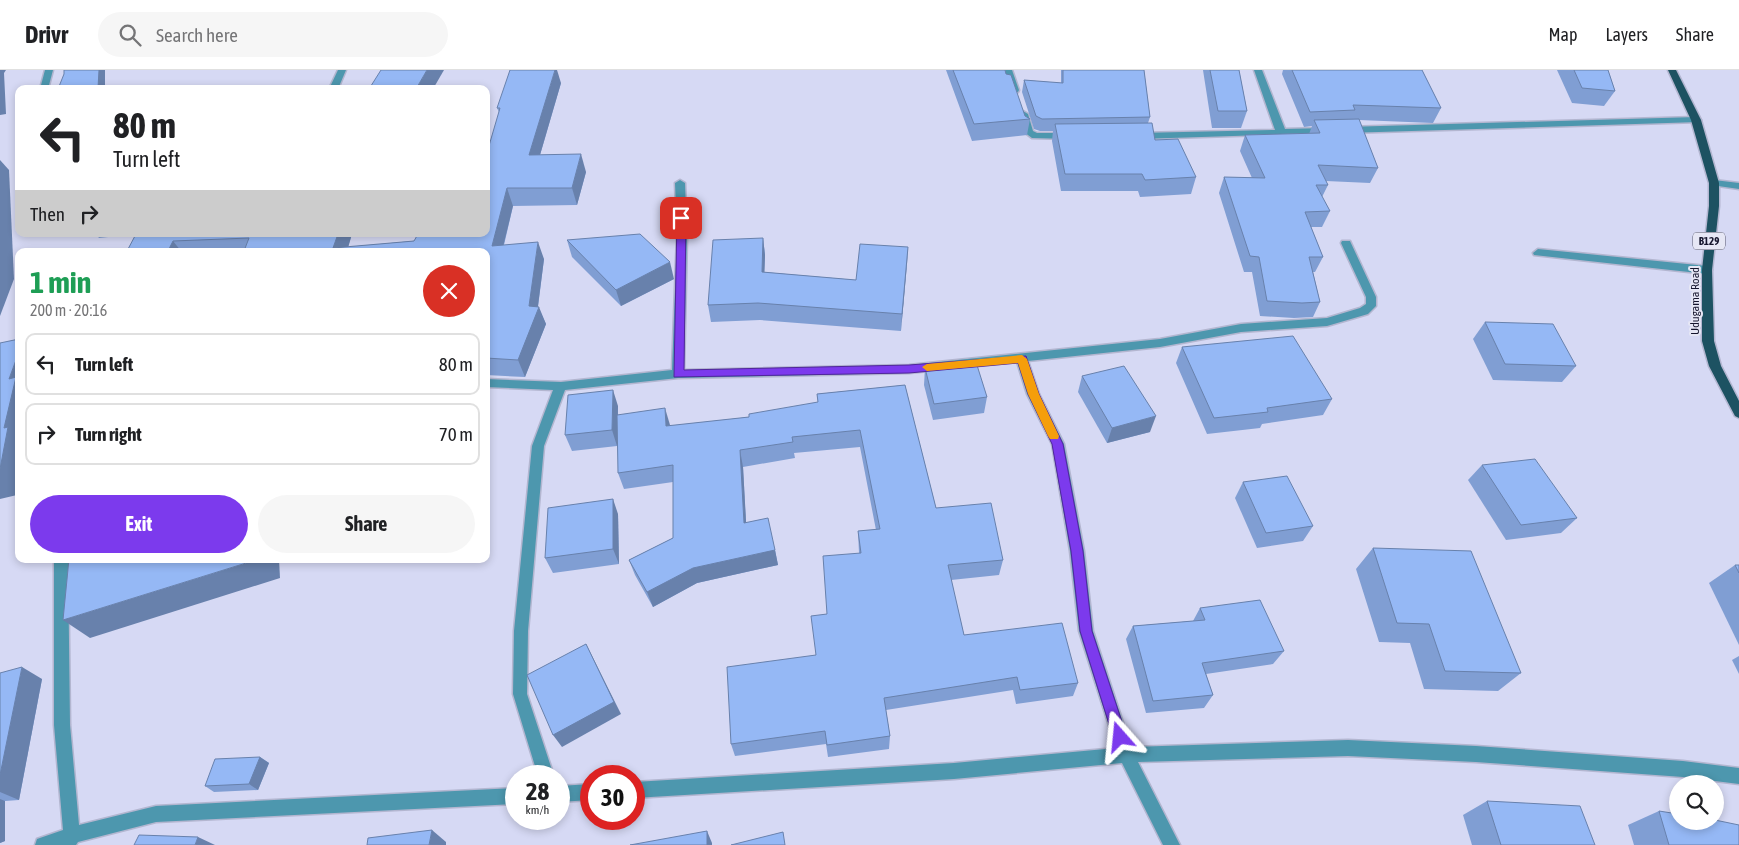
<!DOCTYPE html>
<meta charset="utf-8">
<style>
body{margin:0;font-family:"Asap Condensed",sans-serif;background:#f6f6f6;color:#202124;height:100vh;display:flex;flex-direction:column;font-size:19px;white-space:nowrap}
*{box-sizing:border-box;margin:0}
p{font-size:16px;color:#757577}
.icon{flex:none;width:28px;height:28px;fill:none;stroke:currentColor;stroke-width:2;stroke-linecap:round;stroke-linejoin:round}
.map{position:relative;flex:1;overflow:hidden}
.details{position:absolute;left:15px;top:178px;width:475px;height:315px;display:flex;flex-direction:column;background:#fff;border-radius:10px;box-shadow:0 2px 8px #0003}
.details>*{flex:none}
.top-card{position:absolute;left:15px;top:15px;width:475px;height:152px;border-radius:10px;box-shadow:0 2px 8px #0003;background:#fff;color:#202124;overflow:hidden}
.controls{position:absolute;left:1669px;top:705px;display:grid;gap:10px}
.controls a{display:grid;place-items:center;width:55px;height:55px;border-radius:50%;background:#fff;box-shadow:0 2px 8px #0003;font-size:25px}
.speed{position:absolute;left:505px;top:695px;display:flex;gap:10px;font-size:25px;font-weight:700;text-align:center}
.speed>*{display:grid;place-content:center;width:65px;height:65px;border-radius:50%;background:#fff;box-shadow:0 2px 8px #0003;line-height:1}
.speed small{font-size:12px;font-weight:400}
.speed .limit{border:8px solid #d22;background:#fff;color:#111}
.pin{position:absolute;display:grid;place-items:center;width:42px;height:42px;color:#fff;margin:-21px;border-radius:10px;box-shadow:0 2px 8px #0006}
.me{position:absolute;width:55px;margin:-28px;rotate:342deg;stroke-linejoin:round;filter:drop-shadow(0 0 4px #0008)}
.turn{display:flex;align-items:center;gap:18px;height:105px;padding:0 15px;font-size:22px}
.turn .icon{width:65px;height:65px;stroke-width:2.5}
.turn b{display:block;font-size:35px;line-height:42px}
.then{display:flex;align-items:center;height:48px;padding:0 15px;background:#0003;gap:10px;font-size:19px}
.round{display:grid;place-items:center;flex:none;width:52px;height:52px;border-radius:26px;background:#f6f6f6}
.head{display:flex;align-items:center;justify-content:space-between;height:85px;padding:0 15px}
h1{font-size:30px;font-weight:700;line-height:38px;color:#1e9e55}
.button{display:flex;gap:10px;margin-top:auto;padding:10px 15px}
.button a{flex:1;height:58px;border-radius:30px;background:#7c3aed;color:#fff;font-size:20px;font-weight:700;line-height:58px;text-align:center}
.button a+a{background:#f6f6f6;color:#202124}
ul{padding:0;list-style:none}
li{display:flex;align-items:center;gap:15px;height:62px;margin:0 10px 8px;padding:0 5px;border:2px solid #e0e0e0;border-radius:10px}
li div{flex:1}
li b{display:block;font-size:19px}
li em{font-style:normal}
header{display:flex;align-items:center;gap:30px;box-sizing:border-box;height:70px;padding:0 25px;background:#fff;border-bottom:1px solid #e0e0e0}
header strong{font-size:24px}
nav{display:flex;gap:28px;margin-inline-start:auto;font-size:18px}
.search{width:350px;height:45px;background:#f6f6f6;display:flex;align-items:center;gap:12px;box-sizing:border-box;padding:0 18px;border-radius:28px;color:#757577;font-size:19px}
.map>svg:first-child{display:block}
.lines{fill:none;stroke-linecap:round;stroke-linejoin:round}
.minor-casing{stroke:#b3b6d0;stroke-width:3}
.major-casing{stroke:#b3b6d0;stroke-width:3}
.minor{fill:#4d97ae;fill-rule:evenodd}
.major{fill:#1d5262;fill-rule:evenodd}
.wall{fill:#809ed3}
.shaded-wall{fill:#6881ac}
.building{fill:#95b8f5;stroke:#6881ac}
.route{fill:#7c3aed;stroke:#51269a}
.slow{fill:#f59e0b}
.labels{text-anchor:middle;dominant-baseline:central;stroke-width:4;stroke-linejoin:round;paint-order:stroke}
.shield{fill:#e6e7f5;stroke:#545469;stroke-width:1}
.shield-label{font-size:11px;font-weight:bold;fill:#15152d}
.street-label{font-size:12px;fill:#15152d;stroke:#e6e7f5}
</style>
<header>
<strong>Drivr</strong>
<div class="search"><svg class="icon" aria-label="search" viewBox="0 0 24 24"><circle cx="10" cy="10" r="6"/><path d="M15 15l6 6"/></svg>Search here</div>
<nav><a>Map</a><a>Layers</a><a>Share</a></nav>
</header>
<div class="map">
<svg width="1739" height="775" viewBox="0 0 1739 775">
<rect width="100%" height="100%" fill="#d6d9f4"/>
<g class="lines">
<defs>
<g id="minor">
<polygon points="45,0 53,0 48,19 40,19"/>
<polygon points="338,0 346,0 338,19 329,19"/>
<polygon points="1004,0 1012,0 1019,20 1018,22 1011,20"/>
<polygon points="1254,0 1262,0 1285,59 1326,58 1331,61 1329,63 1139,69 1134,66 1139,63 1275,60"/>
<polygon points="1023,41 1028,44 1033,61 1037,63 1069,63 1074,66 1069,69 1032,68 1024,62 1018,44"/>
<polygon points="1696,47 1701,50 1699,52 1346,63 1341,60 1346,57"/>
<polygon points="680,110 685,113 687,165 684,300 909,295 1160,269 1241,254 1327,248 1360,238 1366,234 1366,227 1341,173 1342,171 1350,171 1376,227 1376,236 1368,244 1327,256 1241,262 1160,277 1028,291 1039,324 1064,374 1084,481 1093,561 1131,677 1348,670 1476,676 1683,691 1739,698 1739,714 1683,707 1476,692 1348,686 1138,692 1180,775 1163,775 1122,693 954,709 634,728 634,712 954,693 1116,678 1079,561 1070,481 1052,374 1027,324 1017,292 909,303 678,308 565,320 544,376 528,561 527,624 554,706 538,706 513,624 514,561 532,376 553,320 486,317 486,309 561,312 672,300 677,165 675,113"/>
<polygon points="1714,110 1739,113 1739,119 1711,115 1711,111"/>
<polygon points="1538,179 1707,196 1712,200 1707,204 1534,185 1533,183"/>
<polygon points="54,489 68,489 70,655 79,755 156,736 516,718 516,734 156,752 78,772 76,775 35,775 37,769 63,760 54,655"/>
<polygon points="591,714 591,730 559,732 559,716"/>
</g>
<polygon id="major" points="1668,0 1676,0 1701,50 1719,113 1719,136 1712,200 1714,271 1721,296 1739,331 1739,348 1735,346 1709,296 1702,271 1702,200 1709,136 1709,113 1691,50"/>
</defs>
<use href="#minor" class="minor-casing"/>
<use href="#major" class="major-casing"/>
<use href="#minor" class="minor"/>
<use href="#major" class="major"/>
</g>
<g class="wall">
<polygon points="946,0 1005,0 1006,4 1025,46 1030,49 1027,65 972,71"/>
<polygon points="1061,0 1144,0 1150,47 1148,53 1155,70 1196,107 1191,124 1140,127 1138,121 1061,121 1052,71 1053,61 1040,61 1034,59 1022,22 1024,10 1061,13"/>
<polygon points="1203,0 1239,0 1247,41 1241,58 1212,58"/>
<polygon points="1283,0 1422,0 1441,38 1433,53 1359,50 1378,98 1370,113 1326,111 1328,115 1322,127 1330,141 1322,157 1311,157 1323,187 1315,202 1313,202 1320,232 1313,247 1294,248 1260,246 1252,202 1244,202 1219,123 1224,107 1252,108 1240,81 1245,65 1309,64 1312,56 1304,57 1282,4"/>
<polygon points="1557,0 1608,0 1615,21 1604,36 1572,33"/>
<polygon points="561,13 540,85 586,102 577,135 513,136 504,175 544,189 538,237 546,254 525,307 486,305 486,181 127,181 136,164 99,168 96,164 352,164 348,177 486,164 499,42 497,38"/>
<polygon points="763,168 765,185 764,202 856,210 908,177 901,261 760,250 711,252 708,235"/>
<polygon points="567,170 674,209 621,236 572,187"/>
<polygon points="1485,252 1576,296 1562,312 1493,310 1473,269"/>
<polygon points="1182,277 1332,329 1323,345 1262,354 1260,358 1207,364 1176,293"/>
<polygon points="925,298 987,327 984,343 933,350 924,315"/>
<polygon points="1082,306 1150,362 1107,373 1078,322"/>
<polygon points="905,315 936,438 1003,490 999,505 951,510 964,565 1078,613 1073,626 1016,634 1013,620 886,640 890,666 889,679 828,687 826,674 735,686 731,674 816,585 827,544 859,483 858,461 876,460 860,377 794,383 795,388 743,397 746,453 775,480 778,495 697,513 653,537 635,505 629,490 673,468 673,412 624,419 618,403 618,357 617,376 572,381 565,365 618,336 618,345 670,356 749,347 818,333 817,324"/>
<polygon points="1482,395 1577,448 1561,463 1506,470 1468,410"/>
<polygon points="1243,412 1313,456 1303,471 1257,478 1235,428"/>
<polygon points="618,444 619,494 553,503 545,488"/>
<polygon points="1373,478 1521,603 1498,621 1424,619 1410,573 1379,572 1356,499"/>
<polygon points="1735,495 1739,495 1739,575 1709,513"/>
<polygon points="1200,538 1284,581 1273,594 1206,604 1213,625 1204,638 1146,643 1126,569 1133,556 1193,551"/>
<polygon points="1739,586 1739,604 1732,590"/>
<polygon points="0,603 42,609 19,730 5,731 5,771 0,773"/>
<polygon points="260,687 269,693 258,720 214,722 205,716"/>
<polygon points="1487,731 1595,775 1472,775 1463,745"/>
<polygon points="1659,741 1739,775 1634,775 1628,755"/>
</g>
<g class="shaded-wall">
<polygon points="0,0 6,0 4,3 6,44 0,45"/>
<polygon points="99,0 105,0 105,19 92,19"/>
<polygon points="427,0 444,0 433,19 416,19"/>
<polygon points="555,0 557,0 561,13 535,102 529,85"/>
<polygon points="581,84 586,102 577,135 572,118"/>
<polygon points="0,90 9,100 14,209 0,246"/>
<polygon points="507,118 513,136 499,193 492,176"/>
<polygon points="338,164 352,164 347,181 333,178"/>
<polygon points="763,168 765,185 764,219 762,202"/>
<polygon points="173,171 181,181 168,181"/>
<polygon points="538,172 544,189 537,243 539,237 546,254 525,307 518,290 529,236"/>
<polygon points="908,177 907,194 901,261 902,244"/>
<polygon points="670,192 674,209 621,236 616,220"/>
<polygon points="19,282 19,416 17,425 0,429 0,399 9,309"/>
<polygon points="613,320 618,336 617,376 612,360"/>
<polygon points="665,338 670,355 671,373 666,356"/>
<polygon points="1156,346 1150,362 1107,373 1112,358"/>
<polygon points="740,380 743,397 747,469 744,453"/>
<polygon points="613,429 618,444 619,494 613,479"/>
<polygon points="775,480 778,495 697,513 653,537 647,522 693,498"/>
<polygon points="259,489 279,489 280,508 90,568 63,550"/>
<polygon points="586,574 621,644 562,677 553,665"/>
<polygon points="22,597 42,609 19,730 0,722 0,705"/>
<polygon points="260,687 269,693 258,720 249,714"/>
<polygon points="0,729 5,731 5,771 0,773"/>
<polygon points="432,760 446,772 446,775 429,775"/>
<polygon points="707,761 712,773 712,775 707,775"/>
<polygon points="198,767 215,775 195,775"/>
</g>
<g class="building">
<polygon points="64,0 99,0 98,18 92,19 58,19 64,4"/>
<polygon points="381,0 427,0 416,19 369,19"/>
<polygon points="510,0 555,0 529,85 581,84 572,118 507,118 492,176 538,172 529,236 539,237 518,290 486,288 486,181 244,181 249,168 173,171 168,181 127,181 136,164 338,164 333,178 414,171 418,164 486,164 486,86 500,38 497,38"/>
<polygon points="953,0 1005,0 1006,4 1011,5 1025,46 1030,49 974,54"/>
<polygon points="1063,0 1144,0 1150,47 1042,49 1036,46 1024,10 1063,13"/>
<polygon points="1210,0 1239,0 1247,41 1218,41"/>
<polygon points="1292,0 1422,0 1441,38 1353,35 1355,40 1310,42"/>
<polygon points="1574,0 1608,0 1615,21 1582,18"/>
<polygon points="1359,49 1378,98 1318,95 1328,115 1316,115 1330,141 1305,142 1323,187 1309,187 1320,232 1302,233 1267,231 1259,187 1250,186 1224,107 1265,108 1245,65 1320,63 1314,50"/>
<polygon points="1152,53 1155,70 1178,69 1196,107 1145,110 1142,104 1065,104 1055,54"/>
<polygon points="640,164 670,192 616,220 567,170"/>
<polygon points="763,168 762,202 856,210 860,174 908,177 902,244 758,233 708,235 713,170"/>
<polygon points="1485,252 1553,254 1576,296 1505,294"/>
<polygon points="1293,266 1332,329 1267,338 1268,342 1214,348 1182,277"/>
<polygon points="19,269 19,282 9,309 16,307 4,358 8,357 0,399 0,273"/>
<polygon points="976,292 987,327 934,334 925,298"/>
<polygon points="1124,296 1156,346 1112,358 1082,306"/>
<polygon points="905,315 936,438 991,433 1003,490 948,495 964,565 1062,553 1078,613 1020,620 1017,607 884,628 890,666 827,675 825,661 731,674 727,597 816,585 811,546 827,544 823,486 861,483 858,461 880,459 860,360 792,367 793,372 740,380 744,453 768,448 775,480 693,498 647,522 629,490 673,468 673,395 618,403 617,345 665,338 666,356 749,347 749,344 818,332 817,324"/>
<polygon points="613,320 612,360 565,365 568,325"/>
<polygon points="1535,389 1577,448 1521,455 1482,395"/>
<polygon points="1287,406 1313,456 1266,463 1243,412"/>
<polygon points="613,429 613,479 545,488 548,438"/>
<polygon points="1373,478 1471,481 1521,603 1445,601 1429,554 1397,553"/>
<polygon points="69,489 259,489 63,550"/>
<polygon points="1735,495 1739,495 1739,503"/>
<polygon points="1260,530 1284,581 1202,593 1213,625 1153,631 1133,556 1205,550 1200,538"/>
<polygon points="586,574 614,632 553,665 527,605"/>
<polygon points="22,597 0,705 0,603"/>
<polygon points="260,687 249,714 205,716 215,689"/>
<polygon points="1487,731 1580,736 1595,775 1501,775"/>
<polygon points="1659,741 1678,744 1678,751 1715,751 1715,750 1739,755 1739,775 1669,775"/>
<polygon points="432,760 429,775 367,775 368,768"/>
<polygon points="707,761 707,775 630,775"/>
<polygon points="783,762 785,775 731,775"/>
<polygon points="139,765 198,767 195,775 134,775"/>
</g>
<polygon class="route" points="681,145 686,148 684,300 909,295 1026,286 1039,324 1063,374 1083,481 1092,561 1127,667 1125,672 1120,674 1115,672 1113,667 1080,561 1071,481 1052,374 1028,324 1018,293 909,303 674,307 677,148"/>
<polygon class="slow" points="1022,285 1027,289 1039,324 1059,366 1058,369 1050,369 1048,366 1028,324 1018,293 927,301 922,297 927,294"/>
<g class="labels">
<rect class="shield" x="1693" y="162.5" width="32" height="17" rx="4"/>
<g class="shield-label">
<text x="1709" y="171">B129</text>
</g>
<g class="street-label">
<text transform="translate(1695 231) rotate(-90)">Udugama Road</text>
</g>
</g>
</svg>
<div class="controls">
<a><svg class="icon" aria-label="search" viewBox="0 0 24 24"><circle cx="10" cy="10" r="6"/><path d="M15 15l6 6"/></svg></a>
</div>
<div class="speed"><div>28<small>km/h</small></div><div class="limit">30</div></div>
<div class="pin" style="left:681px;top:148px;background:#d93025"><svg class="icon" aria-label="arrive" viewBox="0 0 24 24"><path d="M6 21V4h12l-3 4 3 4H6"/></svg></div>
<svg class="me" style="left:1120px;top:667px" viewBox="-20 -20 40 40"><path d="M0-17L14 15 0 8-14 15z" fill="#7c3aed" stroke="#fff" stroke-width="4"/></svg>
<div class="top-card">
<div class="turn"><svg class="icon" aria-label="left" viewBox="0 0 24 24"><path d="M17 20v-9H6M10 6l-5 5 5 5"/></svg><div><b>80 m</b>Turn left</div></div>
<div class="then">Then<svg class="icon" aria-label="right" viewBox="0 0 24 24"><path d="M7 20v-9h11M14 6l5 5-5 5"/></svg></div>
</div>
<section class="details">
<div class="head"><div><h1>1 min</h1><p>200 m · 20:16</p></div><a class="round" style="background:#d93025;color:#fff"><svg class="icon" aria-label="close" viewBox="0 0 24 24"><path d="M6 6l12 12M18 6L6 18"/></svg></a></div>
<ul>
<li><svg class="icon" aria-label="left" viewBox="0 0 24 24"><path d="M17 20v-9H6M10 6l-5 5 5 5"/></svg><div><b>Turn left</b></div><em>80 m</em></li>
<li><svg class="icon" aria-label="right" viewBox="0 0 24 24"><path d="M7 20v-9h11M14 6l5 5-5 5"/></svg><div><b>Turn right</b></div><em>70 m</em></li>
</ul>
<div class="button"><a>Exit</a><a>Share</a></div>
</section>
</div>
